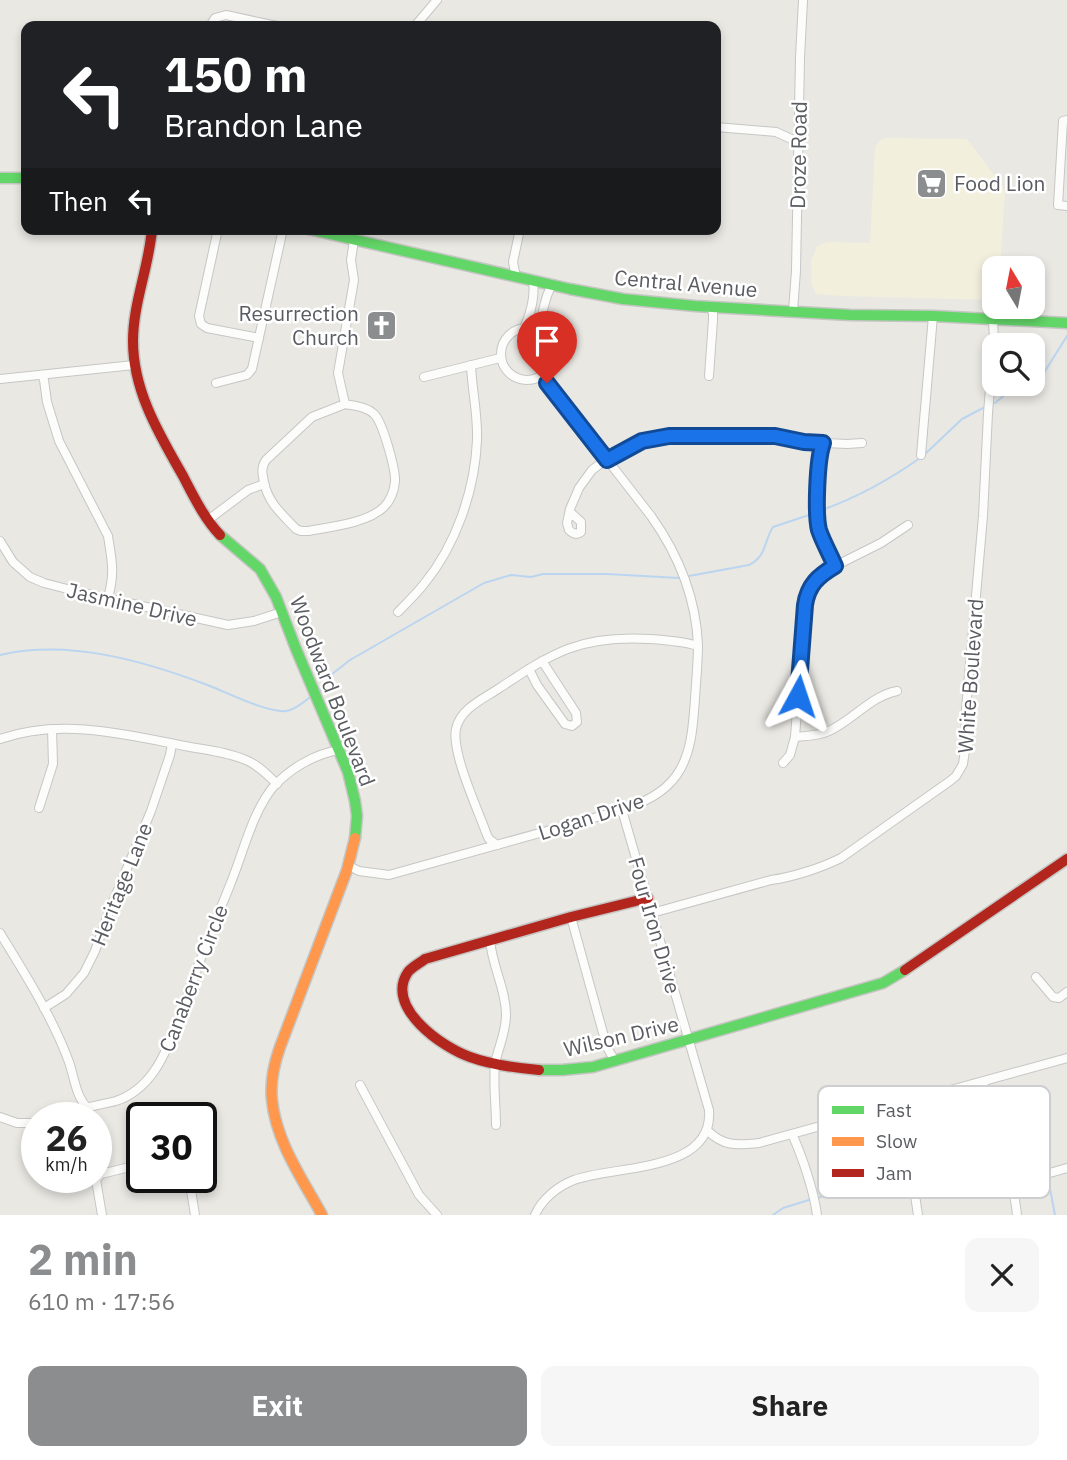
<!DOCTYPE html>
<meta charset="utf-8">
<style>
body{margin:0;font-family:"IBM Plex Sans",sans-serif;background:#f6f6f6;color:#222;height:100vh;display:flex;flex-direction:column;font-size:26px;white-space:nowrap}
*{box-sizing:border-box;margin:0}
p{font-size:23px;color:#767676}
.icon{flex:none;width:38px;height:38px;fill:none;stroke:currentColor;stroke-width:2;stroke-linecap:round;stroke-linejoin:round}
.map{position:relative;height:1215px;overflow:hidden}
.drawer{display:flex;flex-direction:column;background:#fff;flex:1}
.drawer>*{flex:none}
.hud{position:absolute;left:21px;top:21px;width:700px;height:214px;border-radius:14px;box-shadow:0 4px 10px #0003;background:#202124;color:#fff;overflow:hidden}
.needle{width:46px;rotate:350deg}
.buttons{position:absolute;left:982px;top:256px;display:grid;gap:14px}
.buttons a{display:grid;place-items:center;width:63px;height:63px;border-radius:14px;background:#fff;box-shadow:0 4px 10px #0003;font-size:35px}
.speed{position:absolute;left:21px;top:1102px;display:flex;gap:14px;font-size:35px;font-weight:700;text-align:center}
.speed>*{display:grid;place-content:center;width:91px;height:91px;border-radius:50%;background:#fff;box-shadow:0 4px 10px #0003;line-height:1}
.speed small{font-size:18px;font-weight:400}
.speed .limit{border:4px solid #111;border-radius:10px;background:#fff;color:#111}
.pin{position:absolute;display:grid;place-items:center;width:60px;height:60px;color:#fff;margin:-72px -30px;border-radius:50% 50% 50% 0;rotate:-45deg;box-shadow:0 0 7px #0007}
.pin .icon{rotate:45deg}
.me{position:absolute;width:77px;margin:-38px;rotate:5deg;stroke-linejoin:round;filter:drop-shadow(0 0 5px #0008)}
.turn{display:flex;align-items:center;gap:24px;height:147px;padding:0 28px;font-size:32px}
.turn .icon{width:91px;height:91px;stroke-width:2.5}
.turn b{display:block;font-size:49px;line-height:60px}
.then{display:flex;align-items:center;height:66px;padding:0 28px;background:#0003;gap:14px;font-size:26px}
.round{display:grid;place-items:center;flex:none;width:74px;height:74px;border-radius:14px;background:#f6f6f6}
.head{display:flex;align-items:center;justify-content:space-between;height:119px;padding:0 28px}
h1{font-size:42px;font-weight:800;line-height:52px;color:#8c8d8e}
.cta{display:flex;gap:14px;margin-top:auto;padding:14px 28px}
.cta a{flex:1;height:80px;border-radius:14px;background:#8c8d8e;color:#fff;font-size:28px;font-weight:800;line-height:80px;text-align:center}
.cta a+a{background:#f6f6f6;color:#222}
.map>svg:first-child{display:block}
.commercial{fill:#f2efdd}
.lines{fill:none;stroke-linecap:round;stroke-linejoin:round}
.stream{stroke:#bbd5f0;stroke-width:2}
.street-casing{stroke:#c6c6c6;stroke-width:10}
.fast-casing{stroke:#c5c5c3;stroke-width:13}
.slow-casing{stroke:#c5c5c3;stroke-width:13}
.jam-casing{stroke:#c5c5c3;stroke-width:13}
.street{stroke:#fcfcfb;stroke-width:8}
.fast{stroke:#63d668;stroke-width:10}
.slow{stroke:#ff974d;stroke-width:10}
.jam{stroke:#b3261e;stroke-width:10}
.route-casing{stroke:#114b97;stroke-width:18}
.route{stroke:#1a73e8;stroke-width:12}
.labels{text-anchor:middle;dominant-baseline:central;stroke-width:5;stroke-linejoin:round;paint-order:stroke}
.street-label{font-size:21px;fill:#5a5c61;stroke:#fff}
.poi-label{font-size:21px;fill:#5a5c61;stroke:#fff;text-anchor:start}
.key{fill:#fff;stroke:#ceced0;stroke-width:2}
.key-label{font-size:19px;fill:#5a5c61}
</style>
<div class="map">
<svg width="1067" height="1215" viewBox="0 0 1067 1215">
<rect width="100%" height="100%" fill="#e9e8e3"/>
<polygon class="commercial" points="886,138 967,139 1003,187 1005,193 1000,268 994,268 994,300 841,296 816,294 812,285 811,261 817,246 828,242 870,243 875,148 879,141"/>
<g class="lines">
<g class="stream">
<polyline points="1032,383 1040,379 1067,336"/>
<polyline points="995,403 1012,389 1030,384"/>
<polyline points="924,455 962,419 983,408"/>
<path d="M822 510C858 497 889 480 920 458"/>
<path d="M689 576 749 565C767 556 763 543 773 527L812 514"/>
<path d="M0 655C69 639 145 661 210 686 228 693 268 713 286 711 294 710 303 703 309 698"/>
<polyline points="320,692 327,678 350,660 484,583 511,575 531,577 543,574 607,574 679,578"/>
<polyline points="1005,1144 1036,1135 1040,1140 1046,1169"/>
<polyline points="915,1170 1000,1146"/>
<polyline points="1048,1178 1055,1215"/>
<polyline points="817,1198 906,1173"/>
<polyline points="773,1215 783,1208 812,1199"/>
</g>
<defs>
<g id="street">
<polyline points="210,26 215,18 226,15 277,26"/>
<polyline points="415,26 437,0"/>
<polyline points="1067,120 1063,121 1058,205 1067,206"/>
<polyline points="716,127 776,132 798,142"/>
<polyline points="218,229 199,316 201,324 207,328 259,338"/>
<polyline points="516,277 513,262 520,229"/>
<polyline points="793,311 796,271 800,58 803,0"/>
<circle cx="527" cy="354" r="26"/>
<path d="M524 328C531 314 535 296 533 281"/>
<path d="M541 332C541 315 544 300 552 284"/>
<path d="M42 375 44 380 47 402 59 441 108 536C112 562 115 572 108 598"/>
<polyline points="709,376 713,320 713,312 709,306"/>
<polyline points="424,377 500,358"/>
<polyline points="0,379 134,365"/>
<polyline points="216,383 247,375 252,369 283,229"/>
<path d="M345 404 312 417 266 460C261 467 262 473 264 482 268 503 282 514 296 529L301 531H308C330 527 368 523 384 507 391 500 394 491 395 482 396 470 383 424 375 415 368 407 355 406 345 404L338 373 354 280 351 260 354 240"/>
<path d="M823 443C817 459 815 514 819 530 823 543 830 554 835 566"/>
<polyline points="921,455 933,316"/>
<path d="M570 512 581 522V532C577 535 573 534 569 530L567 523 570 509 579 488 592 470 600 464 642 441 655 437 678 435 775 437 804 442 847 444 862 443"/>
<polyline points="208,520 248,490 264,484"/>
<polyline points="0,541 13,562 30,577 44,583 83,593 228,625 254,621 282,612"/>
<path d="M398 612C407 603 416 594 424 584 456 545 475 490 477 440 478 415 472 390 471 365"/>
<polyline points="529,669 537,685 565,724 572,726 577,722 576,713 542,661"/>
<path d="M795 737C806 736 818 736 829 731 853 720 871 696 897 691"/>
<path d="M0 739C61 718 124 734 185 746 205 750 229 752 248 761 259 766 268 775 277 784"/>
<polyline points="783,763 790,755 795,737 805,605 810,586 818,577 835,566 881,543 908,525"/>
<polyline points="39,808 53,764 52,729"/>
<path d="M497 845 489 839 487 835C478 810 451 752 456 729 460 709 483 699 498 689 554 652 580 635 650 639 666 640 682 641 698 646"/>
<path d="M349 866 359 871 389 875 622 810C642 803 663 794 676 776 692 754 693 725 695 699 696 681 698 663 698 645 696 598 678 554 651 516L542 376"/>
<path d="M652 913 771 880C793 877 821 868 841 858L950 781 956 776 963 764 965 750 966 709 983 516 988 413 994 340 993 320"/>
<polyline points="571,917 605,1040 608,1049 615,1061"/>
<path d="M0 933C25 974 52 1016 69 1062 74 1076 76 1097 87 1107"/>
<path d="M490 940C492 966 506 989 506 1015 506 1033 498 1048 495 1064 493 1083 496 1106 496 1125"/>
<polyline points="1036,977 1053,997 1059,998 1067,992"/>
<polyline points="44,1008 66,994 84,973 95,951 110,909 151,811 170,755 172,744"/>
<path d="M981 1082C996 1102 1000 1131 1005 1155 1010 1175 1015 1194 1017 1215"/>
<polyline points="360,1085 419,1195 437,1215"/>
<polyline points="891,1107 913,1182 918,1215"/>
<polyline points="0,1117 17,1123 37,1123"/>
<path d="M57 1118C66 1115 75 1112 84 1109 93 1105 105 1104 116 1101 152 1089 165 1054 179 1021 193 975 212 930 230 885 243 854 252 812 274 786 291 768 315 754 339 750"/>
<path d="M707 1130C723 1147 738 1145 759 1143L1067 1058"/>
<path d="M792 1134C802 1156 814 1191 817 1215"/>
<polyline points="189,1178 195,1215"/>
<polyline points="1012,1181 1032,1178 1067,1168"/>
<polyline points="102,1215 96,1180 101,1174 142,1164"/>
<path d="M535 1215C542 1199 558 1186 574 1180 615 1165 714 1173 709 1110L622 810"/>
</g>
<g id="fast">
<polyline points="0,178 26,178"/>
<polyline points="308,229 570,289 623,299 695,306 850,315 933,316 1067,323"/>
<polyline points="220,535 260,569 276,597 296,649 348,772 355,801 357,816 355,838"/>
<polyline points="539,1070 562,1070 593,1067 883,983 905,970"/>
</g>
<path id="slow" d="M322 1215C303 1180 276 1142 272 1100 270 1082 274 1064 280 1047L347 870 355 838"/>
<g id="jam">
<path d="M152 229C149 267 133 303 133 341 133 391 159 434 183 476 194 497 204 518 220 535"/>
<polyline points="905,970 1067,859"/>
<path d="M539 1070C516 1068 492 1065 470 1057 443 1048 384 1007 408 972 412 967 420 963 425 959L571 917 648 898"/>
</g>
</defs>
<use href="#street" class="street-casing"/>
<use href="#fast" class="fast-casing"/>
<use href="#slow" class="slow-casing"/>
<use href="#jam" class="jam-casing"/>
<use href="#street" class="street"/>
<use href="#fast" class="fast"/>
<use href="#slow" class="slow"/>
<use href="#jam" class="jam"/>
</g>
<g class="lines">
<defs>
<path id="route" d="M547 383 607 460 642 441 669 436H775L804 442 823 443C817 459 815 514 819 530 823 542 830 554 835 566 818 576 808 585 805 605L798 696"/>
</defs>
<use href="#route" class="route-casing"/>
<use href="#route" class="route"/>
</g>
<defs>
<symbol id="supermarket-square" viewBox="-11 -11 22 22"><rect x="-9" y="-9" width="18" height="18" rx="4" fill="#8c8d8e" stroke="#fff"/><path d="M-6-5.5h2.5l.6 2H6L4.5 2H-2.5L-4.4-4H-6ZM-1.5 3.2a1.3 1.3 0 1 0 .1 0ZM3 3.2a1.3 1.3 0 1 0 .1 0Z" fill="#fff"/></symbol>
<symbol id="church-square" viewBox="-11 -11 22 22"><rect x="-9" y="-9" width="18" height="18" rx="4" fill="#8c8d8e" stroke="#fff"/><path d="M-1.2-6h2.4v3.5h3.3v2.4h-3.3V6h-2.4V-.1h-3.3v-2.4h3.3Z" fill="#fff"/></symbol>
</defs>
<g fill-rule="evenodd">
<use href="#supermarket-square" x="914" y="166" width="35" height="35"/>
<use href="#church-square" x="364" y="308" width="35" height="35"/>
</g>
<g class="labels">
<g class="street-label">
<text transform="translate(798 155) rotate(-89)">Droze Road</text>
<text transform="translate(686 283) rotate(5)">Central Avenue</text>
<text transform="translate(132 604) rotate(13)">Jasmine Drive</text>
<text transform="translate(970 676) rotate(-86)">White Boulevard</text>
<text transform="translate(333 691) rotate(69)">Woodward Boulevard</text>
<text transform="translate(591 816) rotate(-18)">Logan Drive</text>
<text transform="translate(121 884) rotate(-68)">Heritage Lane</text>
<text transform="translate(655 925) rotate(74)">Four Iron Drive</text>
<text transform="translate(193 978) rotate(-69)">Canaberry Circle</text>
<text transform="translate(621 1036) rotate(-13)">Wilson Drive</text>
</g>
<g class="poi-label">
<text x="954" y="183">Food Lion</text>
<text x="359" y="313" text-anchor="end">Resurrection<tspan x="359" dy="24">Church</tspan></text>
</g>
</g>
<rect x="818" y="1086" width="232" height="112" rx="10" class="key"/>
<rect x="832" y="1106" width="32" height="8" fill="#63d668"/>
<rect x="832" y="1137" width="32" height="9" fill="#ff974d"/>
<rect x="832" y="1169" width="32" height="8" fill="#b3261e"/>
<g class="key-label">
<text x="876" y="1117">Fast</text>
<text x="876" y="1148">Slow</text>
<text x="876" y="1180">Jam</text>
</g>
</svg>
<div class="buttons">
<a><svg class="needle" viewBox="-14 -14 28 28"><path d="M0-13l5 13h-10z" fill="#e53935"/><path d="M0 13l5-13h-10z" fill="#767676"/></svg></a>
<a><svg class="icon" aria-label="search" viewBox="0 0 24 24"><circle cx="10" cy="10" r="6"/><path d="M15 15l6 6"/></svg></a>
</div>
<div class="speed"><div>26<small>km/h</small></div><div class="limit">30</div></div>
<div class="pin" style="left:547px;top:383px;background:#d93025"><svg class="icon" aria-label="arrive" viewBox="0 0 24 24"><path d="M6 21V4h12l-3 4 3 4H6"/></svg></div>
<svg class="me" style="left:798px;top:696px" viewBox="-20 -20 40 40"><path d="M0-17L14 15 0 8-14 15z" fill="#1a73e8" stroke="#fff" stroke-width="4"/></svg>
<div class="hud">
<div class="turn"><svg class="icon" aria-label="left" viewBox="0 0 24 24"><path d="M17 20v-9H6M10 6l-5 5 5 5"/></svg><div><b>150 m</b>Brandon Lane</div></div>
<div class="then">Then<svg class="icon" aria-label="left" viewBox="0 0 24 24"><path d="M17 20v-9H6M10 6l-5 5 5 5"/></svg></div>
</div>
</div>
<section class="drawer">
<div class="head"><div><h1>2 min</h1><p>610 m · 17:56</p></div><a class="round"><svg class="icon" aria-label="close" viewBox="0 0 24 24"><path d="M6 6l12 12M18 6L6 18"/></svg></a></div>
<div class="cta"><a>Exit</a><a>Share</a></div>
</section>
